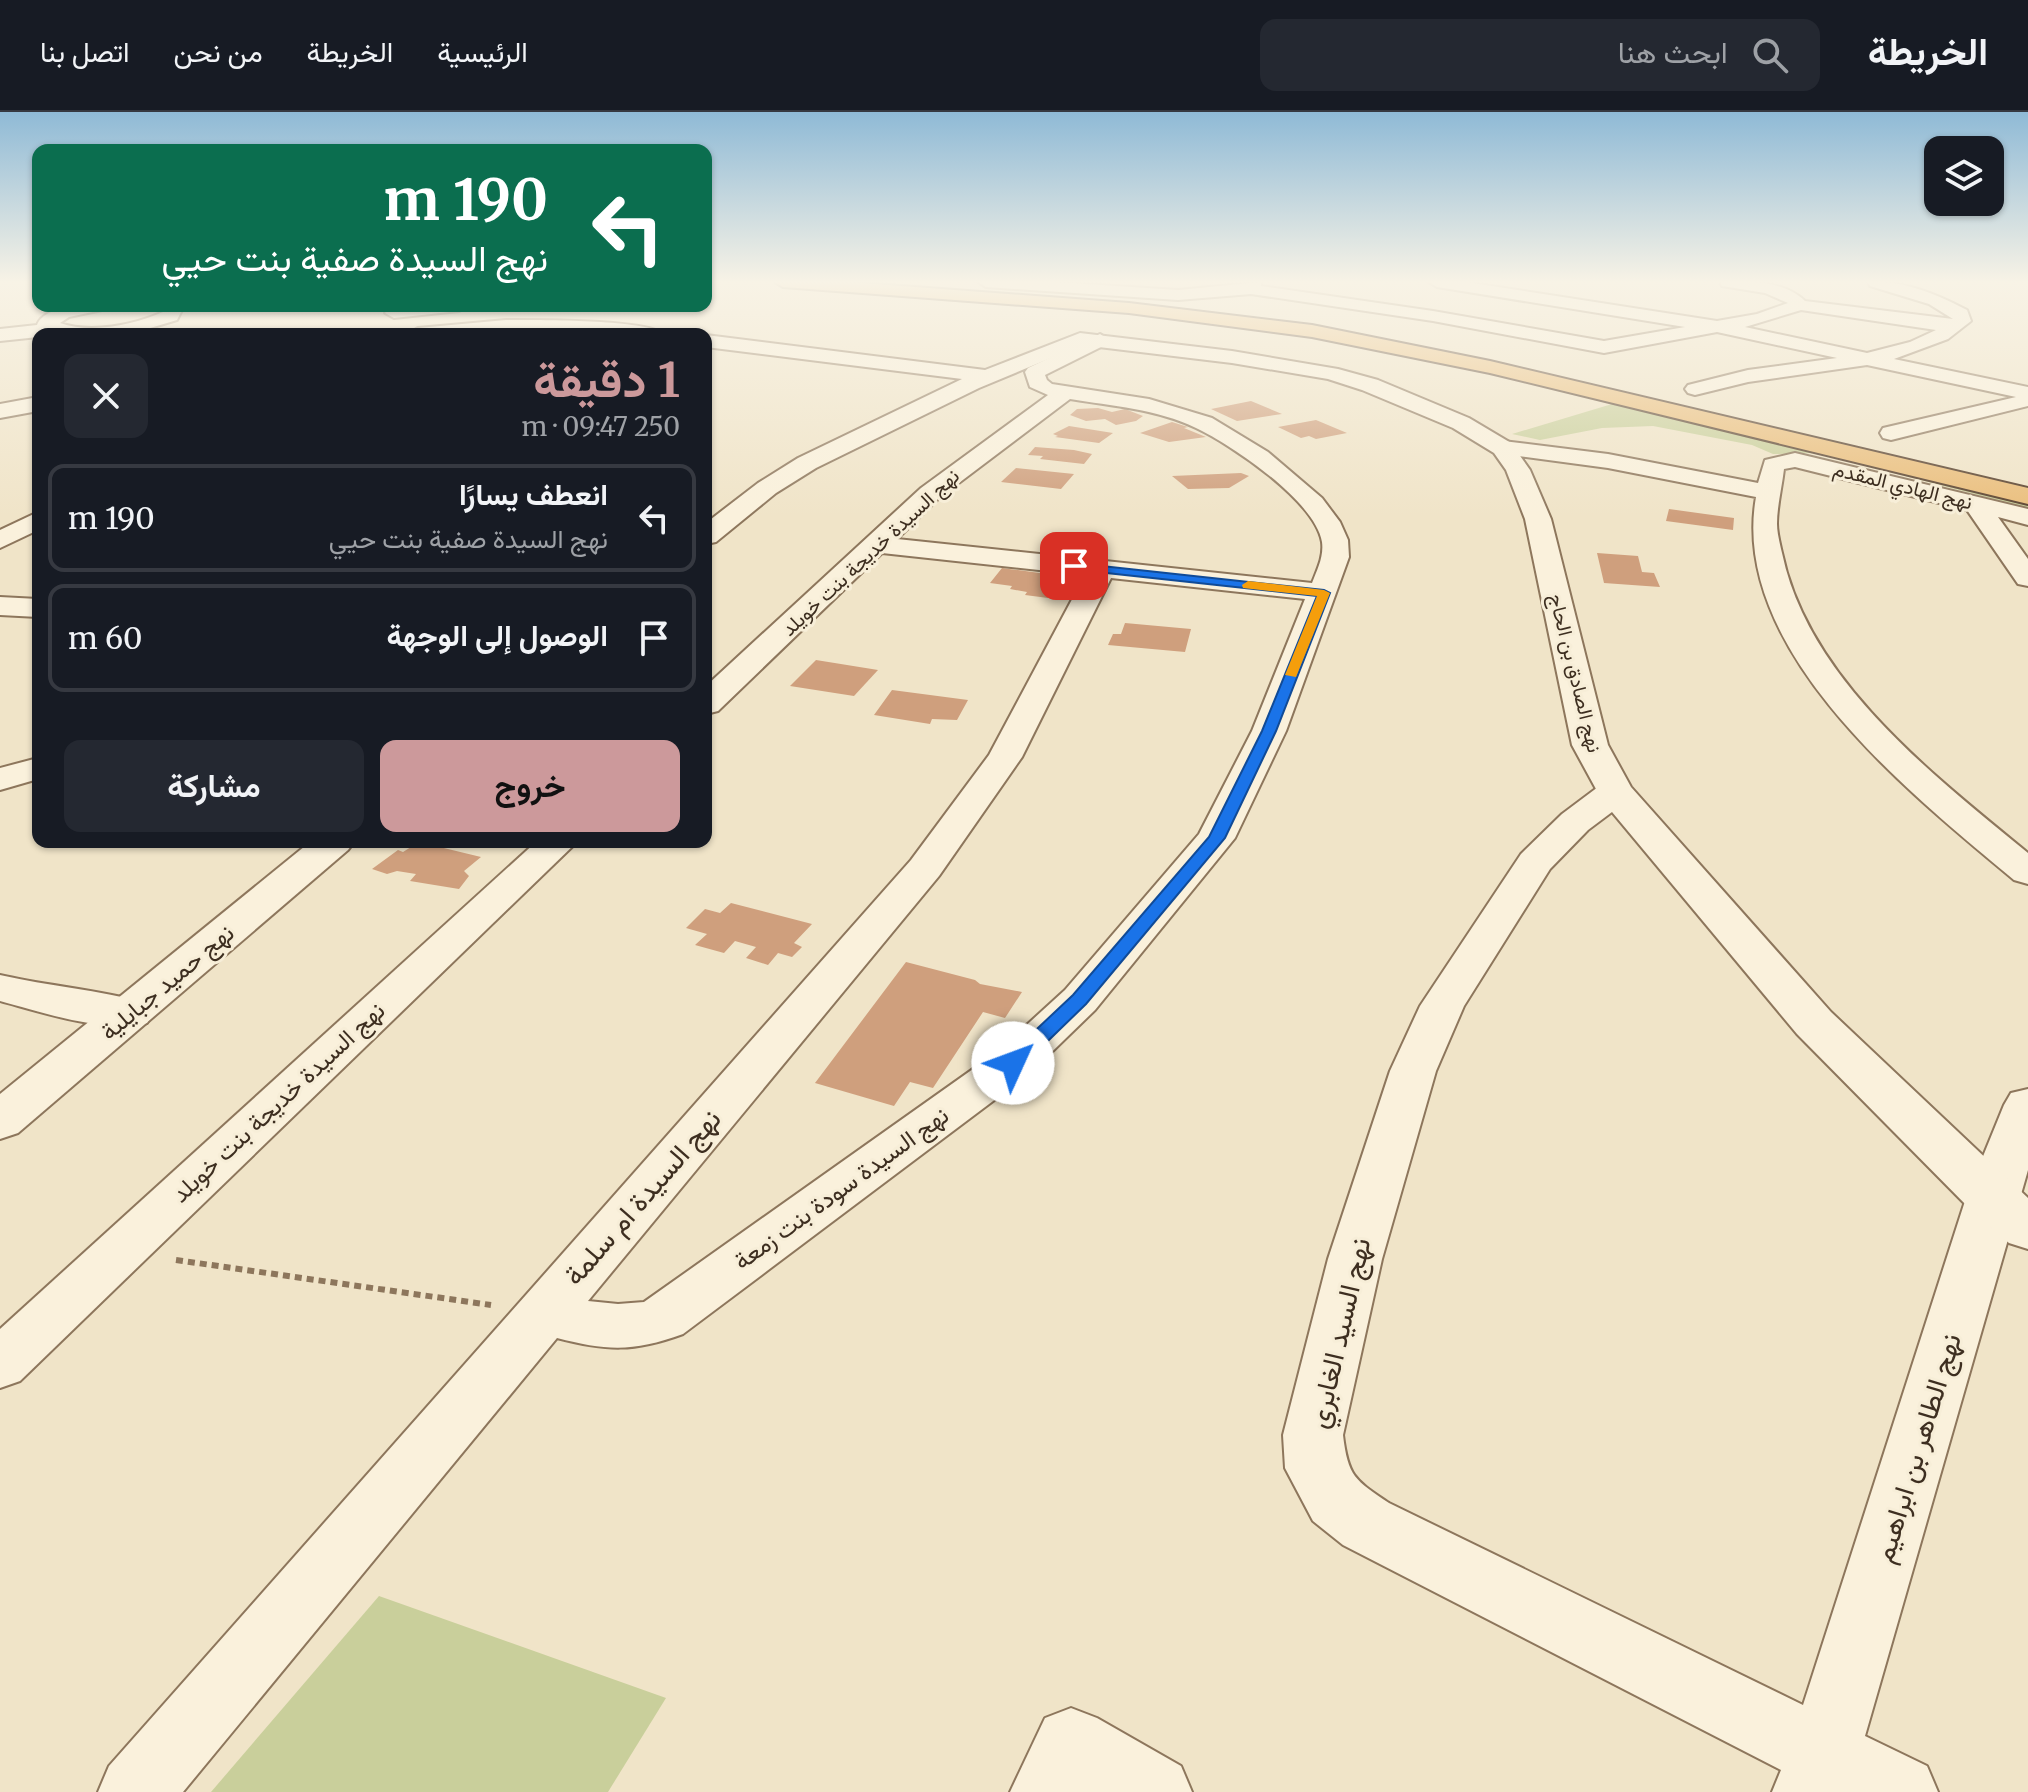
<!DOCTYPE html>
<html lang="ar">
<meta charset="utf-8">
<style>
body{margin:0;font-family:Merriweather,Vazirmatn,serif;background:#242831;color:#f1f3f6;direction:rtl;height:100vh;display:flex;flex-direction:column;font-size:30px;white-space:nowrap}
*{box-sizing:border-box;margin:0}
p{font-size:26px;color:#9ea1a6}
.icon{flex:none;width:44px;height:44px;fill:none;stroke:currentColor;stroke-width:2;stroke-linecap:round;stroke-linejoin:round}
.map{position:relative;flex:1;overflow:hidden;direction:ltr}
.side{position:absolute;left:32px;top:216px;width:680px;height:520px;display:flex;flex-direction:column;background:#171b24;border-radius:16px;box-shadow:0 2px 6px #0004;direction:rtl}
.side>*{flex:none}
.guide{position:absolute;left:32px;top:32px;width:680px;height:168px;border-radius:16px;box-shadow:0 2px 6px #0004;direction:rtl;background:#0b6e4f;color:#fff;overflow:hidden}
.buttons{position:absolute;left:1924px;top:24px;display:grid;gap:16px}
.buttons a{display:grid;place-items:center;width:80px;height:80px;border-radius:16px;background:#171b24;box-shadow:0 2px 6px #0004;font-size:40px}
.pin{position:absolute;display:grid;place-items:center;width:68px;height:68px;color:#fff;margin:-34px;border-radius:16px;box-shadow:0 4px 12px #0006}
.me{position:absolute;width:88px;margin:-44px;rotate:47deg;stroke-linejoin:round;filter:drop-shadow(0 0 6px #0008)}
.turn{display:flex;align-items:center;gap:28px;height:168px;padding:0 32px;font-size:36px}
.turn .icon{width:104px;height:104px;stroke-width:2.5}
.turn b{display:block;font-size:56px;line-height:68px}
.round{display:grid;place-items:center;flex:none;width:84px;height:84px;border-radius:16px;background:#242831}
.headline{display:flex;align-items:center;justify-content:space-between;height:136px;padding:0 32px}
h1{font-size:48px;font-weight:700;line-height:60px;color:#cc999b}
.action{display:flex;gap:16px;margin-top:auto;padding:16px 32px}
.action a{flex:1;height:92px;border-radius:16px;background:#cc999b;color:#111;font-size:32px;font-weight:700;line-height:92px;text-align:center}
.action a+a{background:#242831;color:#f1f3f6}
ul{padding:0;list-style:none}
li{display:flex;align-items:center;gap:24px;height:108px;margin:0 16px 12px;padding:0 16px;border:4px solid #363941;border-radius:16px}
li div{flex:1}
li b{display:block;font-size:30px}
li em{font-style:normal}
header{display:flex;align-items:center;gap:48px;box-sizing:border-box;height:112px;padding:0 40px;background:#171b24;border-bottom:2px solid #363941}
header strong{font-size:38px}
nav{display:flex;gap:44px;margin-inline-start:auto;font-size:28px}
.search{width:560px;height:72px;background:#242831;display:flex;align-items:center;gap:20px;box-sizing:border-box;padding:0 28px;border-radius:16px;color:#9ea1a6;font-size:30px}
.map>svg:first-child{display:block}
.green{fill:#c9cf9b}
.building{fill:#cf9f7d}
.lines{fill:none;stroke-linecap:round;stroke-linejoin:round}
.minor-casing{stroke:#8d765c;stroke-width:4}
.tertiary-casing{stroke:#8d765c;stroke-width:4}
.trunk-casing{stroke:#5b4430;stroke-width:4}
.path{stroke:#8d765c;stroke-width:6;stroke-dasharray:7 5;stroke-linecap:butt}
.minor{fill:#faf1dc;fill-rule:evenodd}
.tertiary{fill:#faf1dc;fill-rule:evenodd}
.trunk{fill:#eabe7c;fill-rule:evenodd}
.route{fill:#1a73e8;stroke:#114b97;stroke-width:2}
.slow{fill:#f59e0b}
.labels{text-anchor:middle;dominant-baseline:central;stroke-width:6;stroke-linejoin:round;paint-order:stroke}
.far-street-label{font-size:20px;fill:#3d2e20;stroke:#f7eed8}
.street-label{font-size:24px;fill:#3d2e20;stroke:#f7eed8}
.near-street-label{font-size:28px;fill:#3d2e20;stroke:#f7eed8}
</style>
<header>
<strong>الخريطة</strong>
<div class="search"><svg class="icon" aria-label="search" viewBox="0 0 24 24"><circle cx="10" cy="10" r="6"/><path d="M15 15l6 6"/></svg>ابحث هنا</div>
<nav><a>الرئيسية</a><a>الخريطة</a><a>من نحن</a><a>اتصل بنا</a></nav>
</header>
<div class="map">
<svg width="2028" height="1680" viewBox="0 0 2028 1680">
<rect width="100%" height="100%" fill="#f0e4c8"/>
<g class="green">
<polygon points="1612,292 2028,390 2028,396 1817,341 1773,342 1752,333 1653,314 1602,316 1540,328 1512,322"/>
<polygon points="379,1484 666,1586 608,1680 211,1680"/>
</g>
<g class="building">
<polygon points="1251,289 1282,302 1237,309 1211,297"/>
<polygon points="1098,296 1112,300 1125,297 1143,304 1136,309 1116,313 1105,307 1086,309 1070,303 1077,297"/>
<polygon points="1316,308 1347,321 1316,327 1309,324 1301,326 1278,315"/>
<polygon points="1172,310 1188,315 1184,316 1206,325 1169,330 1140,321"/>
<polygon points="1069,314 1113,321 1099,331 1055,325 1058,324 1053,322"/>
<polygon points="1035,335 1074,338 1092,342 1084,352 1040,347 1043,344 1028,343"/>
<polygon points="1016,356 1074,362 1061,377 1001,370"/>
<polygon points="1241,361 1249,364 1229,376 1188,377 1172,364"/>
<polygon points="1669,397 1734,406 1733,418 1666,409"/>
<polygon points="1597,441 1638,444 1642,460 1654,461 1660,475 1604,471"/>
<polygon points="1002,456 1047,462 1043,467 1047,473 1056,474 1048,486 1025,483 1027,480 1010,477 1012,474 990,471"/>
<polygon points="1125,511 1191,517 1185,540 1108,533 1113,522 1121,522"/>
<polygon points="816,548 878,558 854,584 790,574"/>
<polygon points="892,578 968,588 957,608 932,607 930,612 874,603"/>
<polygon points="419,730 481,745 464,759 469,764 459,777 410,769 416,762 397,759 387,762 372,757 398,738 403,740"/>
<polygon points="731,791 812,812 794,831 802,835 792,845 778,841 768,853 746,846 756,835 735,829 724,841 695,833 707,822 686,816 705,797 720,801"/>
<polygon points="906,850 975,868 980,872 1022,880 1005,906 983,900 933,976 910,970 894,994 815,971"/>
</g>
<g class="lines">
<defs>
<g id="minor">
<path d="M978 170H1055L1178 178 1261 170V174L1433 199 1604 229 1685 215 1437 175 1429 170H1466L1717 209 1757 202 1788 191 1765 181 1722 174 1720 170C1748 169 1783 168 1805 189L1953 207 1929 192 1870 174 1868 170C1903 168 1936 182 1967 198L1971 209 1948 227 1894 247 2028 275V294L1891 328 1883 326 1880 321 1883 316 2016 285 1867 253 1748 270 1695 283 1688 281 1685 277 1688 273 1748 258 1837 246 1717 220 1604 241 1433 209 1251 182 1178 188 986 175ZM1801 198 1936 218 1910 230 1867 241 1745 215Z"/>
<polygon points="410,194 468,194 459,199 394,206 385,201 388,197"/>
<path d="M1100 222 1109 228 1107 232 1045 263 1047 268 1052 272 1149 287 1212 306 1268 340 1322 386 1340 410 1348 428 1349 445 1286 619 1235 726 1095 898 1029 962 683 1222C634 1240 607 1239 557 1226L183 1680H98L109 1654 911 748 989 643 1085 463 882 441 718 599 706 602V574L921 376 1048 283 1030 275 1025 260 1028 256ZM1070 287C1112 294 1157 297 1196 316 1232 333 1315 389 1322 430 1324 445 1317 458 1312 471L897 427 939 386ZM1111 466 1305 487 1252 619 1199 722 1065 878 997 940 644 1190 618 1192 588 1189 939 764 1022 645Z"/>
<path d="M1503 329 1608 342 1758 371 1765 348 1795 341 2028 397V413L1998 405 2028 447V474L2018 472 1967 398 1795 355 1784 357C1782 375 1777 394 1777 412 1777 421 1780 432 1782 441 1808 567 1933 663 2028 741V772L2014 768C1910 681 1729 538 1756 385L1608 356 1495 341 1492 336 1495 331Z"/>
<polygon points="38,400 38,418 0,436 0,418"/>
<polygon points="38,646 38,667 0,678 0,656"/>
<path d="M1615 669 1628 672 1633 680 1628 688 1588 718 1550 757 1464 894 1436 959 1382 1147 1343 1323C1348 1365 1355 1368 1389 1391L1803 1593 1966 1086 2004 993 2011 981 2028 977V1058L1865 1624 1927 1654 1938 1680H1772L1781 1658 1343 1433 1313 1409 1285 1356 1283 1323 1328 1147 1390 959 1420 894 1521 742 1562 702 1602 672Z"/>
<polygon points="536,730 577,730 20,1269 0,1276 0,1217"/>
<path d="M0 863C48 874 99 878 147 891L153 901 147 911C106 922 41 900 0 889Z"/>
<polygon points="1071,1596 1097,1606 1181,1654 1192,1680 1010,1680 1045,1606"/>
</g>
<g id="tertiary">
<path d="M70 194H105L102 198 69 205 60 211C91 222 133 213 163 200L158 194H179L182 198 177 208 130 222H38V225L0 229V217L37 213C41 202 58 196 70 194Z"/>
<path d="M506 208C532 208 649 207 663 222L535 219 408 222 418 216Z"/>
<polygon points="1080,221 1232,239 1338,257 1378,268 1469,306 1511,331 1530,358 1551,407 1608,633 1631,675 1831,900 2028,1086 2028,1137 2009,1131 1973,1100 1797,922 1602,688 1572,633 1525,407 1506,358 1494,341 1453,316 1362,278 1328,267 1232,251 1082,233 979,276 816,356 776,381 716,430 706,432 706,411 758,371 798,346 962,267 706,235 706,223 985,258"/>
<polygon points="38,285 38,299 0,306 0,292"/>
<polygon points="0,485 38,487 38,505 0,503"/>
<polygon points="310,730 354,730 348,738 18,1021 0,1027 0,982"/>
</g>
<polygon id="trunk" points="775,170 849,170 1129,191 1312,213 1490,249 2028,376 2028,392 1490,261 1312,225 1129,201 783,175"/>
</defs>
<use href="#minor" class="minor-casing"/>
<use href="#tertiary" class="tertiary-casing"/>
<use href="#trunk" class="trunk-casing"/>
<polyline class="path" points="176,1148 491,1193"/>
<use href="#minor" class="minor"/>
<use href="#tertiary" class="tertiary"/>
<use href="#trunk" class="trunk"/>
</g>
<linearGradient id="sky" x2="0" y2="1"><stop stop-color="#8fbad6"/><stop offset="0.42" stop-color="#f8f3e6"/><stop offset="1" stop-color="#f8f3e6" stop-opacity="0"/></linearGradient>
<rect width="2028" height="405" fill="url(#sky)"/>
<polygon class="route" points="1074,451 1324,478 1330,481 1276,619 1225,726 1086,892 1020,956 1013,958 1003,951 1006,946 1073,883 1209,725 1262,619 1317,484 1070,457 1068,454"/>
<polygon class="slow" points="1248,469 1324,478 1330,481 1296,565 1285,563 1317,484 1243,476 1242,473"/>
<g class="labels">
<g class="far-street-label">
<text transform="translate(1903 373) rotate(14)">نهج الهادي المقدم</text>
<text transform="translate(870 440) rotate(-43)">نهج السيدة خديجة بنت خويلد</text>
<text transform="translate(1576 561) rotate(76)">نهج الصادق بن الحاج</text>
</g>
<g class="street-label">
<text transform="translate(167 870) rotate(-40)">نهج حميد جبايلية</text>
<text transform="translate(278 990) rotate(-43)">نهج السيدة خديجة بنت خويلد</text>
<text transform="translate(841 1076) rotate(-36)">نهج السيدة سودة بنت زمعة</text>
</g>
<g class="near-street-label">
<text transform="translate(642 1085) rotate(-49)">نهج السيدة ام سلمة</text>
<text transform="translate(1339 1221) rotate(-77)">نهج السيد الغابري</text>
<text transform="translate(1917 1336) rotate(-73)">نهج الطاهر بن ابراهيم</text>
</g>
</g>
</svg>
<div class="buttons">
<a><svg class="icon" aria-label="layers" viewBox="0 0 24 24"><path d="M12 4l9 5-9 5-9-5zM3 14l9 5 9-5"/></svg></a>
</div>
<div class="pin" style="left:1074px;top:454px;background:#d93025"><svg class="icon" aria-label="arrive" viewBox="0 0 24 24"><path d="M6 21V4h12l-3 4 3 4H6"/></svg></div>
<svg class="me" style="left:1013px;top:951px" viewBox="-20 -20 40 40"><circle r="19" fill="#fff"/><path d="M0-13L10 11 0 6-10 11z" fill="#1a73e8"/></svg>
<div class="guide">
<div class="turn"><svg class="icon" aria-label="left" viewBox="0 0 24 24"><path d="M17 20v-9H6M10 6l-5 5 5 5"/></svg><div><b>190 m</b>نهج السيدة صفية بنت حيي</div></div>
</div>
<section class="side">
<div class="headline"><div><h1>1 دقيقة</h1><p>250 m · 09:47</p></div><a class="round"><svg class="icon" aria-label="close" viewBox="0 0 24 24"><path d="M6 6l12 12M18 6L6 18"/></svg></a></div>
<ul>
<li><svg class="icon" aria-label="left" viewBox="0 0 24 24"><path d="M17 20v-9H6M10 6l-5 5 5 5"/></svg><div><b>انعطف يسارًا</b><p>نهج السيدة صفية بنت حيي</p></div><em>190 m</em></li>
<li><svg class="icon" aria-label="arrive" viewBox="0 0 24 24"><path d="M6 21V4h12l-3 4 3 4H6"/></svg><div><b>الوصول إلى الوجهة</b></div><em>60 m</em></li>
</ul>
<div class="action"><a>خروج</a><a>مشاركة</a></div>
</section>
</div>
